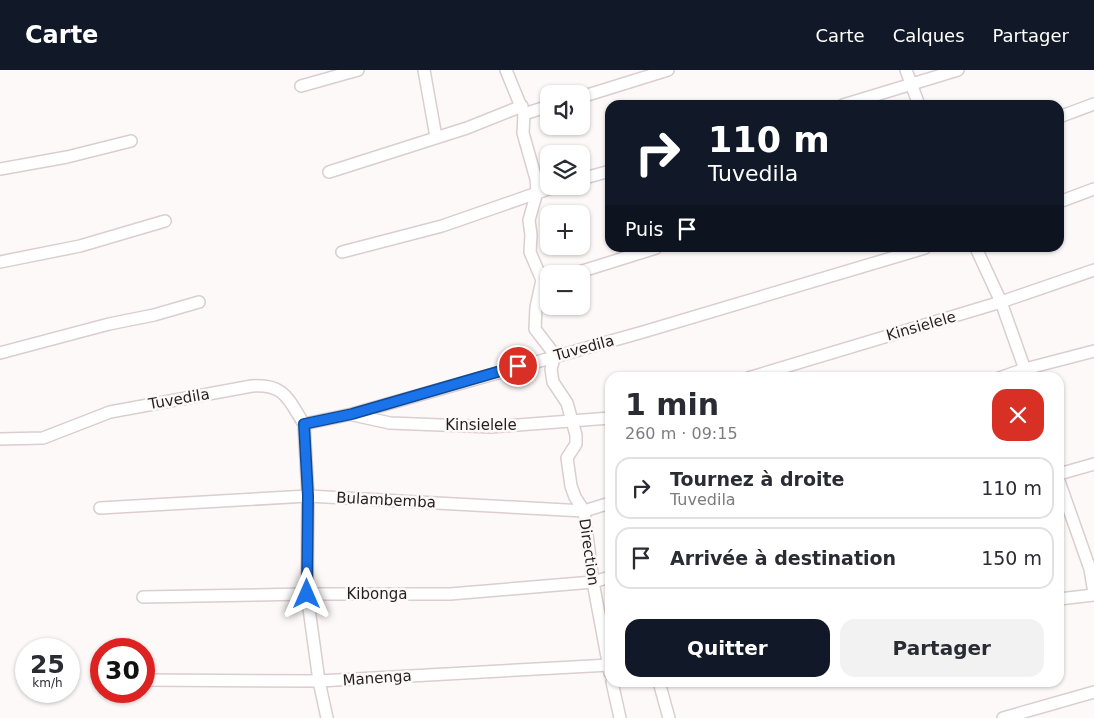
<!DOCTYPE html>
<html lang="fr">
<meta charset="utf-8">
<style>
body{margin:0;font-family:"DejaVu Sans",sans-serif;background:#f2f2f3;color:#2b2b33;height:100vh;display:flex;flex-direction:column;font-size:19px;white-space:nowrap}
*{box-sizing:border-box;margin:0}
p{font-size:16px;color:#7c7c81}
.icon{flex:none;width:28px;height:28px;fill:none;stroke:currentColor;stroke-width:2;stroke-linecap:round;stroke-linejoin:round}
.map{position:relative;flex:1;overflow:hidden}
.drawer{position:absolute;left:605px;top:302px;width:459px;height:315px;display:flex;flex-direction:column;background:#fff;border-radius:15px;box-shadow:0 1px 4px #0004}
.drawer>*{flex:none}
.top-card{position:absolute;left:605px;top:30px;width:459px;height:152px;border-radius:15px;box-shadow:0 1px 4px #0004;background:#111827;color:#fff;overflow:hidden}
.tools{position:absolute;left:540px;top:15px;display:grid;gap:10px}
.tools a{display:grid;place-items:center;width:50px;height:50px;border-radius:10px;background:#fff;box-shadow:0 1px 4px #0004;font-size:25px}
.speed{position:absolute;left:15px;top:568px;display:flex;gap:10px;font-size:25px;font-weight:700;text-align:center}
.speed>*{display:grid;place-content:center;width:65px;height:65px;border-radius:50%;background:#fff;box-shadow:0 1px 4px #0004;line-height:1}
.speed small{font-size:12px;font-weight:400}
.speed .limit{border:8px solid #d22;background:#fff;color:#111}
.pin{position:absolute;display:grid;place-items:center;width:42px;height:42px;color:#fff;margin:-21px;border:2px solid #fff;border-radius:50%;box-shadow:0 1px 5px #0007}
.me{position:absolute;width:55px;margin:-28px;rotate:0deg;stroke-linejoin:round;filter:drop-shadow(0 0 4px #0008)}
.turn{display:flex;align-items:center;gap:18px;height:105px;padding:0 20px;font-size:22px}
.turn .icon{width:65px;height:65px;stroke-width:2.5}
.turn b{display:block;font-size:35px;line-height:42px}
.then{display:flex;align-items:center;height:48px;padding:0 20px;background:#0003;gap:10px;font-size:19px}
.round{display:grid;place-items:center;flex:none;width:52px;height:52px;border-radius:15px;background:#f2f2f3}
.headline{display:flex;align-items:center;justify-content:space-between;height:85px;padding:0 20px}
h1{font-size:30px;font-weight:700;line-height:38px}
.cta{display:flex;gap:10px;margin-top:auto;padding:10px 20px}
.cta a{flex:1;height:58px;border-radius:15px;background:#111827;color:#fff;font-size:20px;font-weight:700;line-height:58px;text-align:center}
.cta a+a{background:#f2f2f3;color:#2b2b33}
ul{padding:0;list-style:none}
li{display:flex;align-items:center;gap:15px;height:62px;margin:0 10px 8px;padding:0 10px;border:2px solid #e1e1e2;border-radius:15px}
li div{flex:1}
li b{display:block;font-size:19px}
li em{font-style:normal}
header{display:flex;align-items:center;gap:30px;box-sizing:border-box;height:70px;padding:0 25px;background:#111827;color:#fff}
header strong{font-size:24px}
nav{display:flex;gap:28px;margin-inline-start:auto;font-size:18px}
.map>svg:first-child{display:block}
.lines{fill:none;stroke-linecap:round;stroke-linejoin:round}
.minor-casing{stroke:#dacecf;stroke-width:14}
.minor{stroke:#fff;stroke-width:11}
.route-casing{stroke:#114b97;stroke-width:12}
.route{stroke:#1a73e8;stroke-width:9}
.labels{text-anchor:middle;dominant-baseline:central;stroke-width:5;stroke-linejoin:round;paint-order:stroke}
.street-label{font-size:15px;fill:#231f1f;stroke:#fef9f9}
</style>
<header>
<strong>Carte</strong>
<nav><a>Carte</a><a>Calques</a><a>Partager</a></nav>
</header>
<div class="map">
<svg width="1094" height="648" viewBox="0 0 1094 648">
<rect width="100%" height="100%" fill="#fef9f9"/>
<g class="lines">
<defs>
<g id="minor">
<polyline points="424,0 436,67"/>
<polyline points="506,0 524,44 523,63 536,109 537,122 529,150 531,165 530,182 542,210 536,237 535,259 555,285 551,299 553,312 567,333 576,365 576,374 567,388 571,416 575,427 584,441 593,512 610,603"/>
<polyline points="906,0 919,35"/>
<polyline points="301,16 358,0"/>
<polyline points="581,27 668,0"/>
<polyline points="843,35 958,0"/>
<polyline points="524,44 549,36"/>
<polyline points="1059,47 1094,34"/>
<polyline points="0,99 67,87 131,71"/>
<polyline points="329,102 467,58 522,36"/>
<polyline points="581,109 610,101"/>
<polyline points="1059,132 1094,119"/>
<polyline points="976,178 1001,232 1028,308"/>
<polyline points="342,182 442,156 557,116"/>
<polyline points="0,192 80,176 165,151"/>
<polyline points="576,203 656,178"/>
<polyline points="0,283 109,254 154,245 199,232"/>
<polyline points="748,308 1001,232 1094,200"/>
<polyline points="999,308 1025,299 1094,281"/>
<polyline points="353,345 390,353 491,357 610,348"/>
<polyline points="304,354 308,426 307,524 319,611 327,648"/>
<path d="M0 369 43 368 110 342 252 316C285 314 288 329 304 354L352 344 643 262 925 178"/>
<polyline points="1059,404 1094,394"/>
<polyline points="1059,411 1090,499 1094,523"/>
<polyline points="100,438 308,426 584,441 610,433"/>
<polyline points="143,527 307,524 450,524 593,512 610,507"/>
<polyline points="1059,529 1094,525"/>
<polyline points="144,610 319,611 610,595"/>
<polyline points="612,612 620,648"/>
<polyline points="659,612 669,648"/>
<polyline points="1003,648 1094,622"/>
</g>
</defs>
<use href="#minor" class="minor-casing"/>
<use href="#minor" class="minor"/>
</g>
<g class="lines">
<defs>
<polyline id="route" points="307,524 308,426 304,354 352,344 518,296"/>
</defs>
<use href="#route" class="route-casing"/>
<use href="#route" class="route"/>
</g>
<g class="labels">
<g class="street-label">
<text transform="translate(921 256) rotate(-16)">Kinsielele</text>
<text transform="translate(584 278) rotate(-15)">Tuvedila</text>
<text transform="translate(179 329) rotate(-10)">Tuvedila</text>
<text x="481" y="355">Kinsielele</text>
<text transform="translate(386 430) rotate(3)">Bulambemba</text>
<text transform="translate(589 482) rotate(82)">Direction</text>
<text x="377" y="524">Kibonga</text>
<text transform="translate(377 608) rotate(-4)">Manenga</text>
</g>
</g>
</svg>
<div class="tools">
<a><svg class="icon" aria-label="sound" viewBox="0 0 24 24"><path d="M4 9h4l5-4v14l-5-4H4zM17 9q2 3 0 6"/></svg></a>
<a><svg class="icon" aria-label="layers" viewBox="0 0 24 24"><path d="M12 4l9 5-9 5-9-5zM3 14l9 5 9-5"/></svg></a>
<a>+</a>
<a>−</a>
</div>
<div class="speed"><div>25<small>km/h</small></div><div class="limit">30</div></div>
<div class="pin" style="left:518px;top:296px;background:#d93025"><svg class="icon" aria-label="arrive" viewBox="0 0 24 24"><path d="M6 21V4h12l-3 4 3 4H6"/></svg></div>
<svg class="me" style="left:307px;top:524px" viewBox="-20 -20 40 40"><path d="M0-17L14 15 0 8-14 15z" fill="#1a73e8" stroke="#fff" stroke-width="4"/></svg>
<div class="top-card">
<div class="turn"><svg class="icon" aria-label="right" viewBox="0 0 24 24"><path d="M7 20v-9h11M14 6l5 5-5 5"/></svg><div><b>110 m</b>Tuvedila</div></div>
<div class="then">Puis<svg class="icon" aria-label="arrive" viewBox="0 0 24 24"><path d="M6 21V4h12l-3 4 3 4H6"/></svg></div>
</div>
<section class="drawer">
<div class="headline"><div><h1>1 min</h1><p>260 m · 09:15</p></div><a class="round" style="background:#d93025;color:#fff"><svg class="icon" aria-label="close" viewBox="0 0 24 24"><path d="M6 6l12 12M18 6L6 18"/></svg></a></div>
<ul>
<li><svg class="icon" aria-label="right" viewBox="0 0 24 24"><path d="M7 20v-9h11M14 6l5 5-5 5"/></svg><div><b>Tournez à droite</b><p>Tuvedila</p></div><em>110 m</em></li>
<li><svg class="icon" aria-label="arrive" viewBox="0 0 24 24"><path d="M6 21V4h12l-3 4 3 4H6"/></svg><div><b>Arrivée à destination</b></div><em>150 m</em></li>
</ul>
<div class="cta"><a>Quitter</a><a>Partager</a></div>
</section>
</div>
